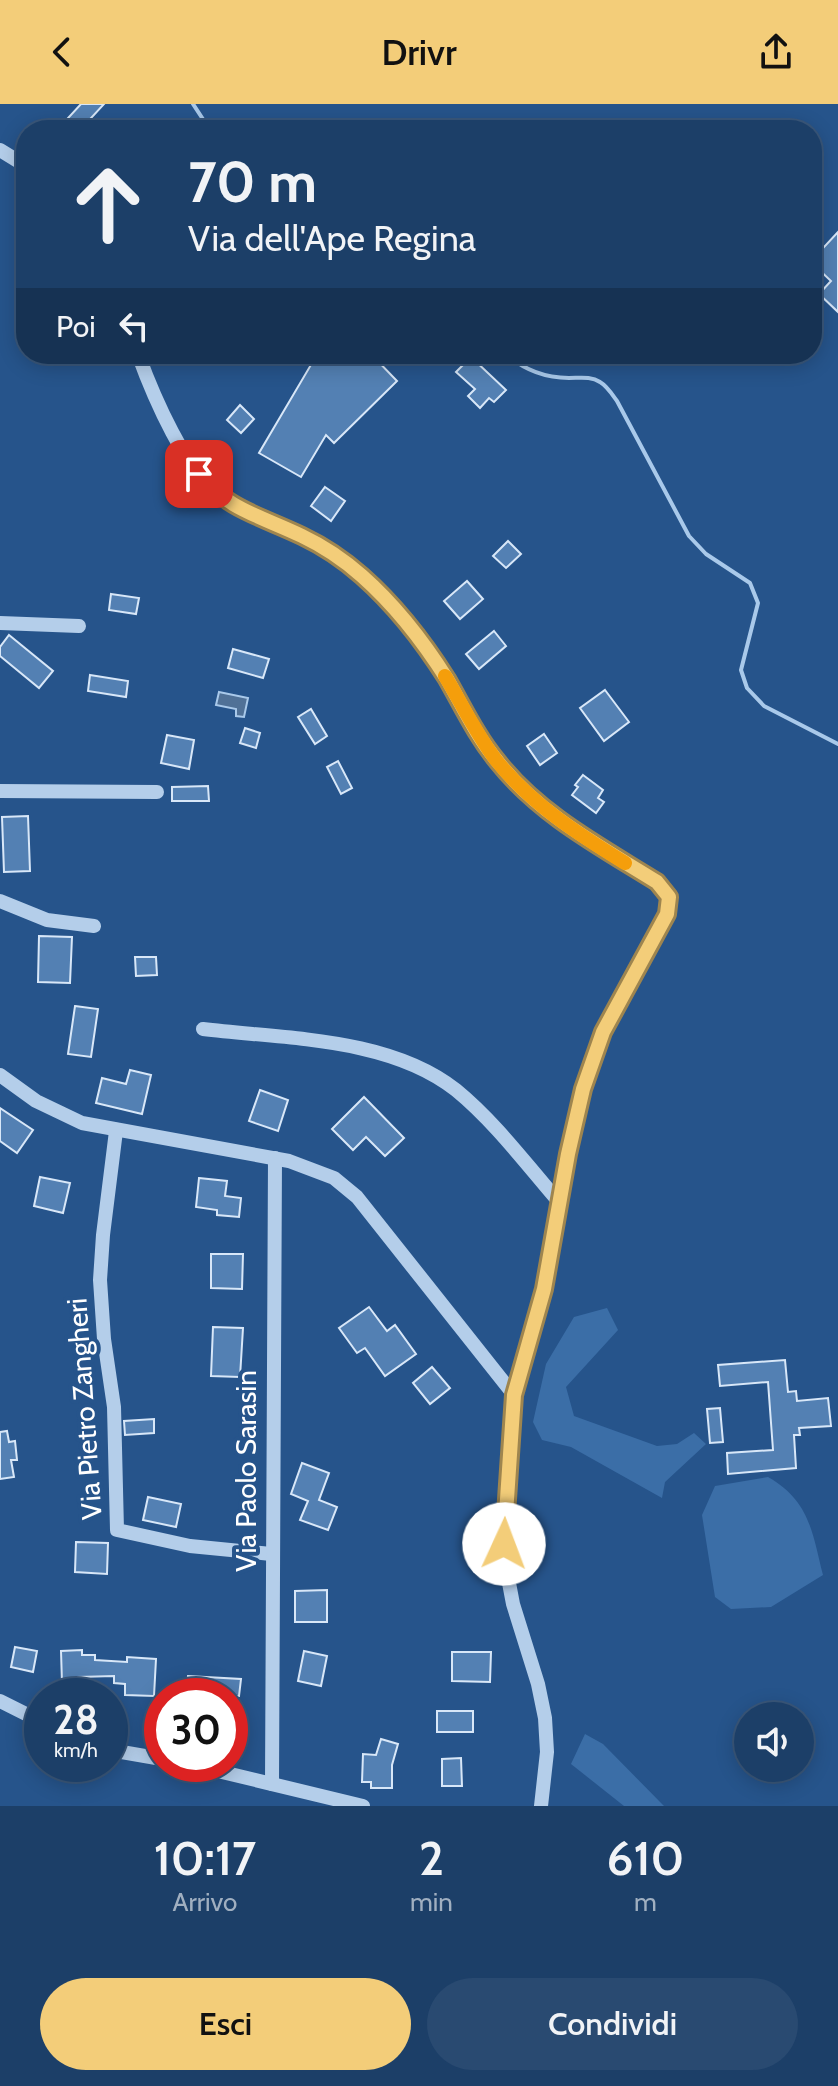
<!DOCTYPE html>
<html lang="it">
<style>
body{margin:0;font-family:Cabin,sans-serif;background:#294a71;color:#f1f3f6;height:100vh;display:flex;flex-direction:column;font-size:30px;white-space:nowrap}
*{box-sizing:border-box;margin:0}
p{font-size:26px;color:#a0afc0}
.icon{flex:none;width:44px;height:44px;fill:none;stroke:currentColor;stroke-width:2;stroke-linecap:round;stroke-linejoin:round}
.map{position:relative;height:1702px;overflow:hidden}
.drawer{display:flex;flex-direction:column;background:#1c3f68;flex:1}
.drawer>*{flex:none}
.top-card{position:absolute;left:16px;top:16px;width:806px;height:244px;border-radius:32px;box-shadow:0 4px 20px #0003,0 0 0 2px #3a587c;background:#1c3f68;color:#f1f3f6;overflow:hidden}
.fabs{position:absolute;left:734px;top:1598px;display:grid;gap:16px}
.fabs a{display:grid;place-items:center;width:80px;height:80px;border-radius:50%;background:#1c3f68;box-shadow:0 4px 20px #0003,0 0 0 2px #3a587c;font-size:40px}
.speed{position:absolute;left:24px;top:1574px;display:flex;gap:16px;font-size:40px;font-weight:700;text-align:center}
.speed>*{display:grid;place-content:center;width:104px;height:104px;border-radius:50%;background:#1c3f68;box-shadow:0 4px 20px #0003,0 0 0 2px #3a587c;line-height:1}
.speed small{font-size:20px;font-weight:400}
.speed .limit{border:12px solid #d22;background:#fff;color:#111}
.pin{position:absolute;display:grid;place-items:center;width:68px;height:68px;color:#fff;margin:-34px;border-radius:16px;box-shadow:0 4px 12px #0006}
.me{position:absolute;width:88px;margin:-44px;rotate:2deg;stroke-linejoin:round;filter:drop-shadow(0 0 6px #0008)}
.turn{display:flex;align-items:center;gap:28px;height:168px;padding:0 40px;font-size:36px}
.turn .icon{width:104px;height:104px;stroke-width:2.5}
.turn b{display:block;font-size:56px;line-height:68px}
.then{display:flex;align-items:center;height:76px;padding:0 40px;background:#0003;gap:16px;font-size:30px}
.eta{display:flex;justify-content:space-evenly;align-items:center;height:136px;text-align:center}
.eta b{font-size:48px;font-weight:600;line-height:56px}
.cta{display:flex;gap:16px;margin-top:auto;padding:16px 40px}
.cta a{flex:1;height:92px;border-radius:48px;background:#f3cd79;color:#111;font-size:32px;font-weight:600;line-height:92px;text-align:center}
.cta a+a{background:#294a71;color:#f1f3f6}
header{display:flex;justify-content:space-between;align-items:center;height:104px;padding:0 40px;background:#f3cd79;color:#111;font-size:36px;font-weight:600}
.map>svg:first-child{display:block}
.green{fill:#3b6ea7}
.water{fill:#507197;stroke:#a9c9ea;stroke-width:2}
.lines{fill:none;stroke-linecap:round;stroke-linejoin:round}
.stream{stroke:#a9c9ea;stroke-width:4}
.building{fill:#5380b3;stroke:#d8e7f8;stroke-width:2}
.minor{stroke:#b4ceea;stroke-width:14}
.route-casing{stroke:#9e854f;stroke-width:20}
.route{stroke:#f3cd79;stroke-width:14}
.slow{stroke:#f59e0b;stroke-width:14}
.labels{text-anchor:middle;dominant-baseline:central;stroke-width:8;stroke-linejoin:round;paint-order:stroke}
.street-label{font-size:28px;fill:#fff;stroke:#26548b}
</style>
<header><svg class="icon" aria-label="back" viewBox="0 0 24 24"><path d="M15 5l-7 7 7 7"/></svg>Drivr<svg class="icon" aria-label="share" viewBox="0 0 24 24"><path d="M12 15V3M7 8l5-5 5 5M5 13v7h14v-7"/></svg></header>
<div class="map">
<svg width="838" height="1702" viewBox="0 0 838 1702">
<rect width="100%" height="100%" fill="#26548b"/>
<g class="green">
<polygon points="607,1204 618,1226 566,1283 574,1312 657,1342 677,1340 694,1329 706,1340 665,1378 662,1394 571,1343 542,1336 533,1318 546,1260 574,1213"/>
<path d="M768 1373C810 1397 812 1428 823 1471L771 1503 731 1505 715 1493 702 1411 715 1382Z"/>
<polygon points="585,1630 603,1640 664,1702 624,1702 571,1660"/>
</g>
<polygon class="water" points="219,588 248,594 244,613 236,612 236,605 216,601"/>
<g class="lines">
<g class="stream">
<polyline points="193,0 210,26"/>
<path d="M506 250C524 266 545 274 569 274 580 274 591 272 600 278 607 282 612 290 617 297L689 432 706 450 750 479 758 499 741 566 747 584 764 602 838 640"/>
</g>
</g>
<g class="building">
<polygon points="81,0 104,0 80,26 57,26"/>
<polygon points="838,128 838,208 819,190 831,177 812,159 812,156"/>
<polygon points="321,250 371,250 397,277 334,339 326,331 301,373 259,349 312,259"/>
<polygon points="471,253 506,286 494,298 489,294 480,304 468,292 475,285 456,268"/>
<polygon points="240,301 254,315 241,329 227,316"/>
<polygon points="325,383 345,397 331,417 311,402"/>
<polygon points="508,437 521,450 506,464 493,452"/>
<polygon points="467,477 483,495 460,515 444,497"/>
<polygon points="111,490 139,494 136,510 109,506"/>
<polygon points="494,527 506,542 479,565 466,550"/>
<polygon points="9,531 53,567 39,584 0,552 0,543"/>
<polygon points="233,545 269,555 263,574 228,564"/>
<polygon points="90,571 128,577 126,593 88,587"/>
<polygon points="605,586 629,618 604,637 580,604"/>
<polygon points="311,605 327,632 315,640 298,613"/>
<polygon points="245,624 260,629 256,644 240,639"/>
<polygon points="544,630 557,649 540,661 527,642"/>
<polygon points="167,631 194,636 189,665 161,659"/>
<polygon points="338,657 352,684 341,690 327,663"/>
<polygon points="583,671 603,686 598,694 604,698 596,709 572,691 578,683 575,681"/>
<polygon points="208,682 209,697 172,697 172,683"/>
<polygon points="28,712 30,767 4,768 2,713"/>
<polygon points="39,832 72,833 70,879 38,878"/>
<polygon points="135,853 156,853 157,871 136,872"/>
<polygon points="75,902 98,905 91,953 68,950"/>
<polygon points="130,966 151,971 142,1010 96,999 102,974 126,980"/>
<polygon points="260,986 288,996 278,1027 249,1017"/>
<polygon points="364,993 404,1034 385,1052 366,1033 353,1046 332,1025"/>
<polygon points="0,1004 33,1026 17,1049 0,1037"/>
<polygon points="40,1073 70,1079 63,1109 34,1102"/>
<polygon points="199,1074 227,1077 225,1092 241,1094 239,1113 217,1111 217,1106 196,1103"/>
<polygon points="211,1150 243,1150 242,1185 211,1184"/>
<polygon points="369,1203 387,1227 395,1221 416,1250 385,1272 365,1244 357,1249 339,1224"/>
<polygon points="213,1223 243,1224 240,1273 211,1272"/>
<polygon points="785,1256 788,1288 796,1287 797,1297 828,1294 831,1322 799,1324 800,1331 794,1331 796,1364 728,1370 727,1349 773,1346 768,1278 720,1282 718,1261"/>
<polygon points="432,1263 450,1284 430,1300 413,1279"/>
<polygon points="720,1304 723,1338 710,1339 707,1305"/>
<polygon points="154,1315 154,1329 125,1331 124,1317"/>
<polygon points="7,1327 9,1338 15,1337 17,1356 11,1356 14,1373 0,1375 0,1328"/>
<polygon points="302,1359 329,1369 319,1396 337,1403 328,1426 300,1416 308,1397 291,1390"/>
<polygon points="148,1393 181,1400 176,1423 143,1416"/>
<polygon points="76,1438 108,1439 107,1470 75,1468"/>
<polygon points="327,1486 327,1518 295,1518 295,1487"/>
<polygon points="15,1543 37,1547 33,1568 11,1563"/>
<polygon points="82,1546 82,1551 95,1551 95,1556 127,1558 127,1553 156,1555 154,1592 125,1591 125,1580 114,1579 114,1572 78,1573 78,1579 62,1579 61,1547"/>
<polygon points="304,1547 327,1552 321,1582 298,1577"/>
<polygon points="452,1548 491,1548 490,1578 452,1577"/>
<polygon points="188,1572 241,1575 239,1592 186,1592"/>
<rect x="437" y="1607" width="36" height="21"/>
<polygon points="381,1635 398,1640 392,1661 392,1684 371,1684 371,1678 362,1678 363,1650 376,1651"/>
<polygon points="461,1654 462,1682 442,1682 442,1655"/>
</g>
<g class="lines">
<g class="minor">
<polyline points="0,46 26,62"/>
<path d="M138 250C154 294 185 366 222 395 247 413 278 419 304 433 335 449 362 471 386 495 433 541 455 603 495 654 537 709 599 742 657 778L669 793 667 810 618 898 588 965 568 1050 544 1185 514 1291 505 1398V1458L513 1500 538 1580 545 1614 547 1648 541 1702"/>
<polyline points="0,519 79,522"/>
<polyline points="0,687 157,688"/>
<polyline points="0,797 47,816 94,822"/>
<path d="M203 925C285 935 389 933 456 986 495 1018 527 1061 560 1099"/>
<polyline points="0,971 36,997 82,1019 289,1057 334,1074 357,1093 514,1291"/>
<polyline points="116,1027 103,1131 100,1176 104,1235 114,1303 117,1426 190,1442 271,1450"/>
<polyline points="0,1597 42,1618"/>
<polyline points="110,1646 162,1655"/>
<polyline points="189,1660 363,1702"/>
<polyline points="272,1680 275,1054"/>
</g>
</g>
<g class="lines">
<defs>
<path id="route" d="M199 370C226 405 263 413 302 432 323 442 344 456 362 472 396 502 423 537 447 575 463 603 477 633 498 658 540 711 601 743 657 778L669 793 667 810 603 928 583 985 568 1050 544 1185 514 1291 504 1440"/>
</defs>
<use href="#route" class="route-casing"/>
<use href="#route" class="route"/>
<path class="slow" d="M445 572C462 600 476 630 496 656 531 700 578 730 625 759"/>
</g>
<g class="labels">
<g class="street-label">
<text transform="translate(84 1305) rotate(-94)">Via Pietro Zangheri</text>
<text transform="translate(246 1367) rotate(-90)">Via Paolo Sarasin</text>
</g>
</g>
</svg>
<div class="fabs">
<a><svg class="icon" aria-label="sound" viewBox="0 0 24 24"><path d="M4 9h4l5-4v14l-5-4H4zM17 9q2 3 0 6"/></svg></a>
</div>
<div class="speed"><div>28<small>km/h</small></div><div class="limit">30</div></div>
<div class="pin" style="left:199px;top:370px;background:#d93025"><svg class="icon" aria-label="arrive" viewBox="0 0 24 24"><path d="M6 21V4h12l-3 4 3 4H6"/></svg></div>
<svg class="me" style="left:504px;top:1440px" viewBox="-20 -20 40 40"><circle r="19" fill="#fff"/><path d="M0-13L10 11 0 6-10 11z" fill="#f3cd79"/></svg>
<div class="top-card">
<div class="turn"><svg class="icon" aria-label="ahead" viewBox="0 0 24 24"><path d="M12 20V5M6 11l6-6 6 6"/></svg><div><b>70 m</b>Via dell'Ape Regina</div></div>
<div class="then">Poi<svg class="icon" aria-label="left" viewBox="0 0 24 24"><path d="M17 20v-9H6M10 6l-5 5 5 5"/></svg></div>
</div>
</div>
<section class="drawer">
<div class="eta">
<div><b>10:17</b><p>Arrivo</p></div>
<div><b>2</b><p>min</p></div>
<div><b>610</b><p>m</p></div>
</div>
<div class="cta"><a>Esci</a><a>Condividi</a></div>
</section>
